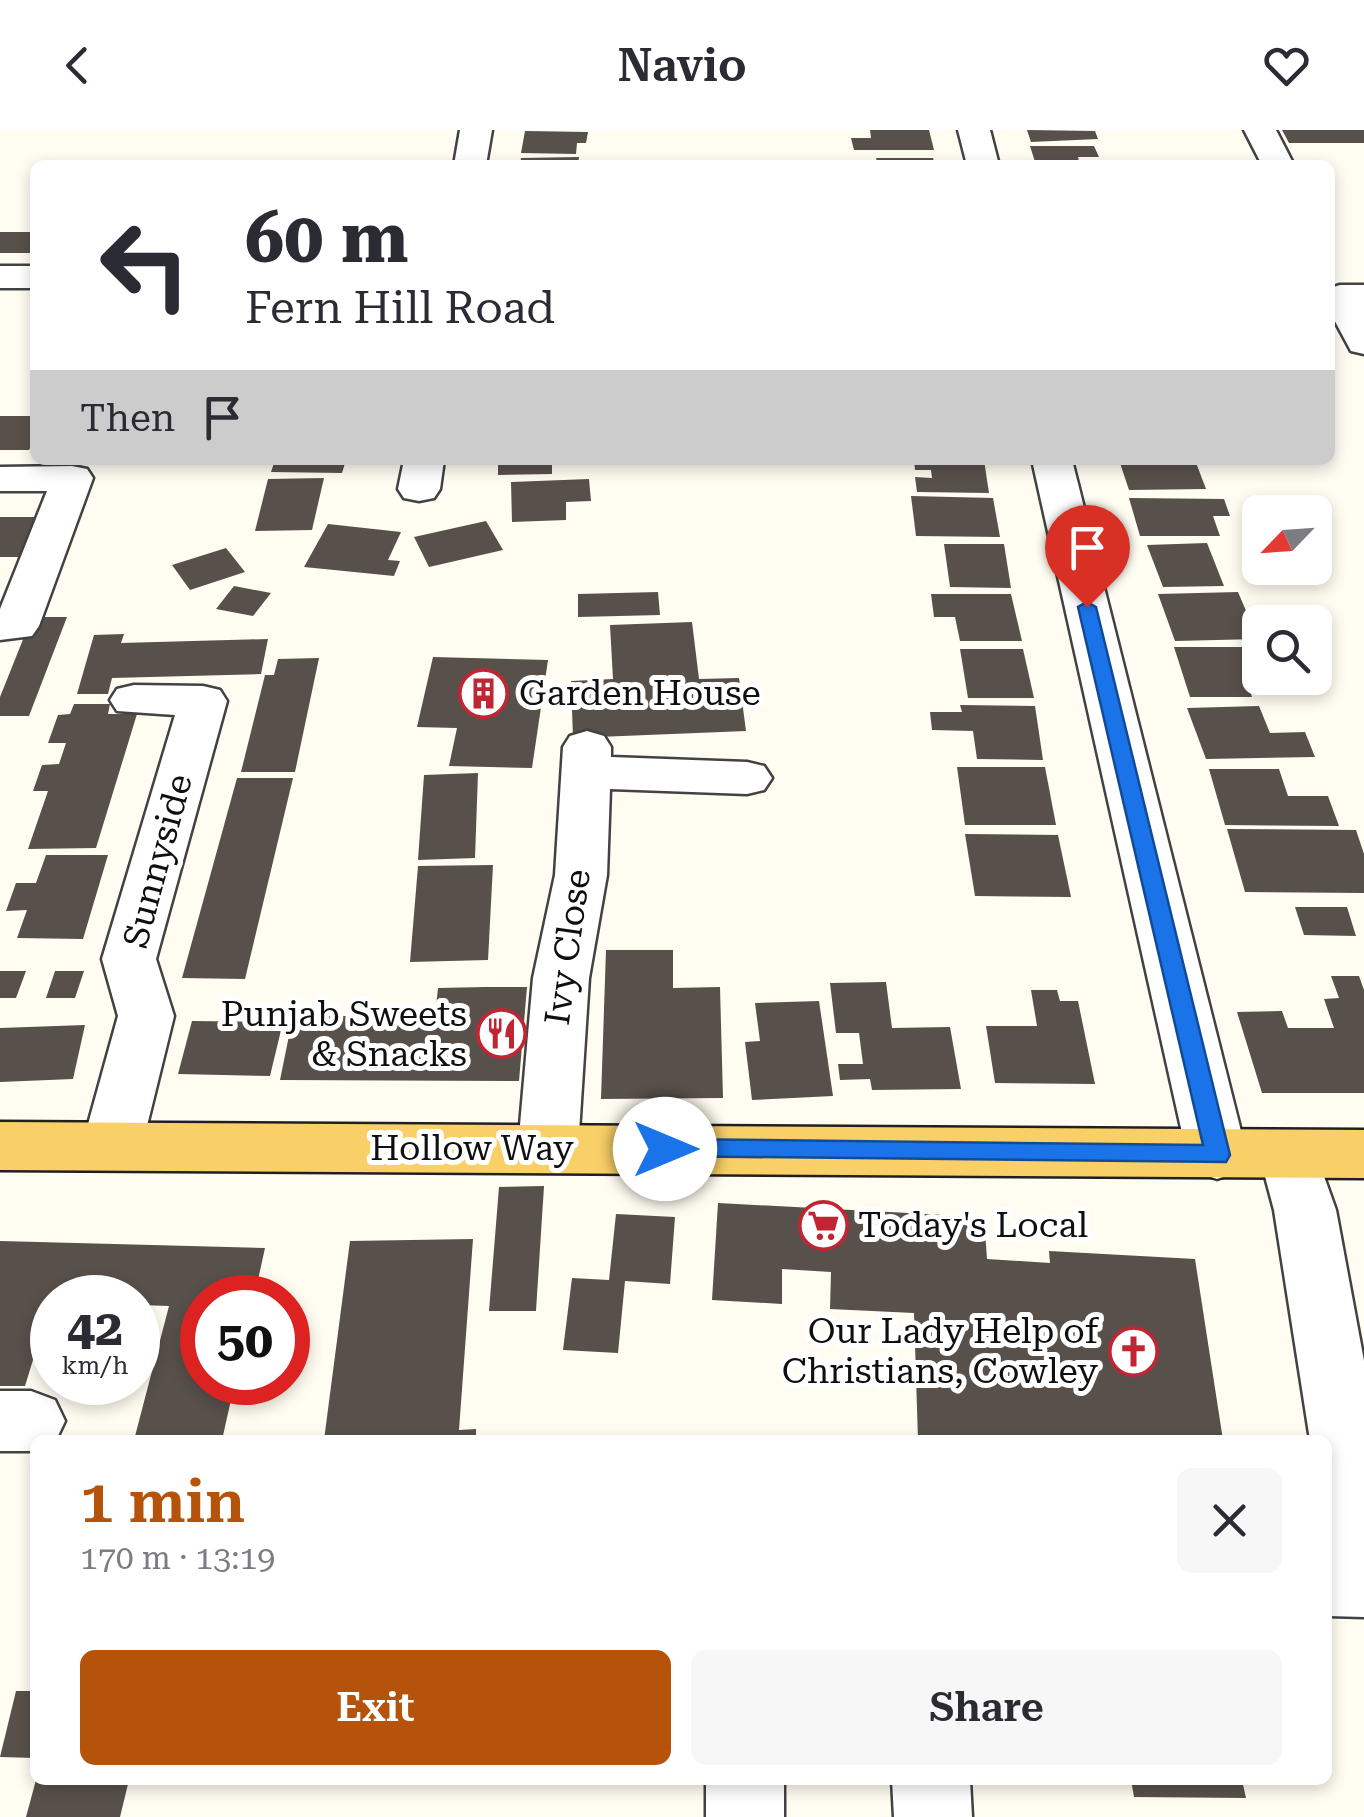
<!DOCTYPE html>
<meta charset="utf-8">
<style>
body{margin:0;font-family:"Roboto Serif",serif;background:#f7f7f7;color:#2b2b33;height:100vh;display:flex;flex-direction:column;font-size:38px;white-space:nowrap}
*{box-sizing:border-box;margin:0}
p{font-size:32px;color:#7c7c81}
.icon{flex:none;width:55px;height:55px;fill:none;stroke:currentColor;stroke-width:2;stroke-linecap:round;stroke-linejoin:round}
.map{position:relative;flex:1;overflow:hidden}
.panel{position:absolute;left:30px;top:1305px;width:1302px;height:350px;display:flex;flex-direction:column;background:#fff;border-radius:15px;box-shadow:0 5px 15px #0003}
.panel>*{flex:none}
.banner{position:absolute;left:30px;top:30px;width:1305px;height:305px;border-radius:15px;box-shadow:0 5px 15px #0003;background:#fff;color:#2b2b33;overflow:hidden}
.needle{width:65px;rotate:245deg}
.controls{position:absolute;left:1242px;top:365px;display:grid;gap:20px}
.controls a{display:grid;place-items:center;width:90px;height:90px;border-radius:15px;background:#fff;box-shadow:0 5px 15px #0003;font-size:50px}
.speed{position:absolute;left:30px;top:1145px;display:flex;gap:20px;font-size:50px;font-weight:700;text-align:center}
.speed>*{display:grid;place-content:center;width:130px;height:130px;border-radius:50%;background:#fff;box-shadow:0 5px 15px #0003;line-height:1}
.speed small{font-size:25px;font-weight:400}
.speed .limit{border:15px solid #d22;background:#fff;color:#111}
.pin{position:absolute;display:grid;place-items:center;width:85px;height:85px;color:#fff;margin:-102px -42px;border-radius:50% 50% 50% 0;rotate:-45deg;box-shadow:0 0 10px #0007}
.pin .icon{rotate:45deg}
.me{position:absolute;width:110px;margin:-55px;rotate:90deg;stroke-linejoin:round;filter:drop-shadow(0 0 8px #0008)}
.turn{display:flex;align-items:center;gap:35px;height:210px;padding:0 50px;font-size:45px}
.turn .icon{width:130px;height:130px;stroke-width:2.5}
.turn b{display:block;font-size:70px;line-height:85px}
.then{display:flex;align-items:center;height:95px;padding:0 50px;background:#0003;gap:20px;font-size:38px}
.round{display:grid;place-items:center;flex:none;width:105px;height:105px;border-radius:15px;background:#f7f7f7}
.head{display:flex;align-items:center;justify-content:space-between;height:170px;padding:0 50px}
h1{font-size:60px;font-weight:600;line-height:75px;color:#b45309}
.button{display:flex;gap:20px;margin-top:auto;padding:20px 50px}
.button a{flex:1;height:115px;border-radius:15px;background:#b45309;color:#fff;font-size:40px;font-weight:600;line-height:115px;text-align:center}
.button a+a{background:#f7f7f7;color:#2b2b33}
header{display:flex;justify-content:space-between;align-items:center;height:130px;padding:0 50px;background:#fff;font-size:45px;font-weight:600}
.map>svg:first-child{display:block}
.building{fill:#58504b}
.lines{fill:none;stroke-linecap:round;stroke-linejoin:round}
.minor-casing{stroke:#424242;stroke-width:5}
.major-casing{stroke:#202020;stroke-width:5}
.minor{fill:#fff;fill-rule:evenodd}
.major{fill:#f9cf67;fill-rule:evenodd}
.route{fill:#1a73e8;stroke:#114b97;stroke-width:2.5}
.labels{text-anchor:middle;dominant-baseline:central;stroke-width:10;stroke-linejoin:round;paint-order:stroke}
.poi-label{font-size:35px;fill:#0f0f0f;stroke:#fff;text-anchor:start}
.street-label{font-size:35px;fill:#0f0f0f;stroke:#fff}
</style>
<header><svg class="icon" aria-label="back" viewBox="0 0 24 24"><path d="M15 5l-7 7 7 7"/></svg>Navio<svg class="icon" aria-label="heart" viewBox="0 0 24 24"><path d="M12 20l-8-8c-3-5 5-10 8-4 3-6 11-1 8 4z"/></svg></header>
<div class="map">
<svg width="1364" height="1687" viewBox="0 0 1364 1687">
<rect width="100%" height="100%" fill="#fffcf1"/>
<g class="building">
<polygon points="870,0 929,0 934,20 854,20 851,8 871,8"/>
<polygon points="1027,0 1095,1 1098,9 1031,12"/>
<polygon points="1282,0 1364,0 1364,13 1289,13"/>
<polygon points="525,1 588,2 586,13 577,13 576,24 521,23"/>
<polygon points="1030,16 1094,16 1099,27 1078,27 1080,35 1036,35"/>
<polygon points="579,27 578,35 520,35 521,28"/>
<polygon points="876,28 933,28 935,35 878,35"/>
<rect x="0" y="102" width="35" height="21"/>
<polygon points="0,286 35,286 35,308 29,320 0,320"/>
<polygon points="275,330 346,330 342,343 271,342"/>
<polygon points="498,330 552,330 552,344 498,345"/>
<polygon points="914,330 984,330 989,363 917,362 915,347 932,348 931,340 915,340"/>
<polygon points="1119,330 1195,330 1206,359 1129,360"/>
<polygon points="324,348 312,400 255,401 268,349"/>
<polygon points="589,349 591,371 566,372 566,390 512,392 511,352"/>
<polygon points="911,366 993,368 1000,407 916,406"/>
<polygon points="1129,368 1224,369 1230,386 1213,386 1220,406 1140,406"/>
<polygon points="0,387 39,387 22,427 0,427"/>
<polygon points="486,391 503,420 429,437 414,407"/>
<polygon points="328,394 401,402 388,430 400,431 394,446 304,437"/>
<polygon points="1207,413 1224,456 1163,457 1147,415"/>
<polygon points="944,414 1004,414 1011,458 950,457"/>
<polygon points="226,418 245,442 190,460 172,435"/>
<polygon points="234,456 271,463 253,486 216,479"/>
<polygon points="658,462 660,485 578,487 578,464"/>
<polygon points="1238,462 1258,509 1175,511 1158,464"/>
<polygon points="931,464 1011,464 1022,511 960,511 955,487 934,487"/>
<polygon points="32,487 67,487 29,586 0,586 0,567"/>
<polygon points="692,492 699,549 739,548 746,601 573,608 571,551 613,549 610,495"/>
<polygon points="124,504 121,513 268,509 261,544 112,548 108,564 77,564 94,505"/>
<polygon points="1174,517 1257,517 1260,548 1268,548 1273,561 1250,561 1252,567 1190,567"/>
<polygon points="960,519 1023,519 1034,568 968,568"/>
<polygon points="433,527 548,530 532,638 449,636 457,598 417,597"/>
<polygon points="319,528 295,642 241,642 265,545 274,545 278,529"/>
<polygon points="74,574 110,574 108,584 137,584 96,718 28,719 48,661 33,661 42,635 59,634 66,613 48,613 58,585 70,584"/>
<polygon points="960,575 1035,576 1043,630 977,629 973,601 932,600 930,582 962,582"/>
<polygon points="1259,576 1270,603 1305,602 1315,627 1206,629 1187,578"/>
<polygon points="957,637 1045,637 1056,695 965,695"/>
<polygon points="1209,639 1279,639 1288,666 1328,666 1339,696 1225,695"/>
<polygon points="478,643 475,728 418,730 424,645"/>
<polygon points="237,648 293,648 245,849 182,848"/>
<polygon points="1227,699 1356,700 1364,724 1364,763 1245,762"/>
<polygon points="965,704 1058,705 1071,767 975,766"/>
<polygon points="46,725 108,725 83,809 17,808 27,780 6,781 16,753 36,753"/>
<polygon points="493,735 488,830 410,832 418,736"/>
<polygon points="1295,777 1347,777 1356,806 1304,805"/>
<polygon points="606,820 673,820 673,858 720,857 723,968 601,969"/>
<polygon points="0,841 26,841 16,868 0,868"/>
<polygon points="55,841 84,841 75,868 46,868"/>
<polygon points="1331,846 1359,846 1364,860 1364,963 1262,963 1237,882 1282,881 1288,898 1334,898 1324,869 1339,868"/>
<polygon points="886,852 892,898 950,897 961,959 872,960 870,949 840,950 838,934 863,934 859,903 836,903 830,853"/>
<polygon points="485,857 527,857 519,951 280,950 293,886 435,886 438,858"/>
<polygon points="1031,860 1057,860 1060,871 1078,871 1095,954 995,953 986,896 1037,896"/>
<polygon points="819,871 833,966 752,970 745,912 760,911 755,873"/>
<polygon points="192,891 283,892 270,946 178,944"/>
<polygon points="85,895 73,949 0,952 0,898"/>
<polygon points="544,1056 536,1181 489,1181 499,1057"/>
<polygon points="718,1073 984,1087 987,1129 1050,1133 1049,1121 1195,1129 1223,1310 918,1310 914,1183 830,1179 831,1142 782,1139 782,1174 712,1170"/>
<polygon points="616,1084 675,1087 670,1154 625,1151 618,1223 563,1220 572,1148 609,1150"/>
<polygon points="473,1109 459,1300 476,1299 476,1310 324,1310 350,1111"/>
<polygon points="0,1111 265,1118 254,1168 202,1168 202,1252 235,1252 222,1310 134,1310 169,1176 138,1175 138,1168 52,1168 25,1256 0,1256"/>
<polygon points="16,1561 35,1561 35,1628 0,1627"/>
<polygon points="36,1650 129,1650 120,1687 26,1687"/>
<polygon points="1131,1650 1242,1650 1246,1668 1134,1667"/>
</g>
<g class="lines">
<defs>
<g id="minor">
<polygon points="460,0 492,0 486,35 454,35"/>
<polygon points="958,0 990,0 999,35 967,35"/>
<polygon points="1244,0 1276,0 1294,35 1262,35"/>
<rect x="0" y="136" width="35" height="22"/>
<polygon points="1340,155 1364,155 1364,224 1351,221 1330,182 1330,158"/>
<polygon points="404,330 444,330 440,359 434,368 419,371 404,368 398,359"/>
<polygon points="1032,330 1072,330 1247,1025 1238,1042 1217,1049 1196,1042 1187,1025"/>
<polygon points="72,336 87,339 93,348 39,496 32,506 0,510 0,479 47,361 0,361 0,337"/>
<polygon points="134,555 203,556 220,560 227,571 156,829 174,886 142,1016 133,1033 112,1040 91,1033 82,1016 118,886 102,829 175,585 117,581 110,570 117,559"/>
<polygon points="587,601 604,606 611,617 611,627 747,632 764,636 772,648 764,660 747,664 610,659 607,745 589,848 578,1018 569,1035 548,1042 527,1035 518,1018 533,848 555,745 563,617 570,606"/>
<polygon points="1289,1000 1310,1007 1336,1080 1364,1231 1364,1487 1328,1486 1328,1310 1310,1310 1274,1080 1259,1024 1268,1007"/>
<polygon points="0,1261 31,1261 55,1270 65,1291 56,1310 35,1310 35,1320 31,1321 0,1321"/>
<rect x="706" y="1650" width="78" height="37"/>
<polygon points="892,1650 970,1650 972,1687 894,1687"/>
</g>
<polygon id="major" points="0,992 1364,1000 1364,1048 0,1040"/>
</defs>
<use href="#minor" class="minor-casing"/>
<use href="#major" class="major-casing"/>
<use href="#minor" class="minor"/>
<use href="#major" class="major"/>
</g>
<polygon class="route" points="1087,472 1096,477 1230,1025 1226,1032 656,1026 653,1019 656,1012 665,1009 1203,1015 1078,477"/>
<defs>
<symbol id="building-ring" viewBox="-11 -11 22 22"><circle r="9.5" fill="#fff" stroke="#c12533" stroke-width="1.5"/><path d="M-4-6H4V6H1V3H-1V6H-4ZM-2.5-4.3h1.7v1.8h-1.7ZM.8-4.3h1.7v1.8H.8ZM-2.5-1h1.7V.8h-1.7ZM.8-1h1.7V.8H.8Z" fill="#c12533"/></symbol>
<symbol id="restaurant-ring" viewBox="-11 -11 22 22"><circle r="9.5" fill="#fff" stroke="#c12533" stroke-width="1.5"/><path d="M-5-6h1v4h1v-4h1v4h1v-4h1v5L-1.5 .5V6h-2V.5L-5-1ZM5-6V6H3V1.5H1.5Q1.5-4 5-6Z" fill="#c12533"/></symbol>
<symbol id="supermarket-ring" viewBox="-11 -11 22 22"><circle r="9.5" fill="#fff" stroke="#c12533" stroke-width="1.5"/><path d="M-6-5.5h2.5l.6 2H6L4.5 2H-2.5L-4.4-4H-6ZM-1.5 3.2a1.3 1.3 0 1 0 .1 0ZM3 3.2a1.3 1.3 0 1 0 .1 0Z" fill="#c12533"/></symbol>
<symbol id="church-ring" viewBox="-11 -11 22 22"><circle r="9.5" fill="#fff" stroke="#c12533" stroke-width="1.5"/><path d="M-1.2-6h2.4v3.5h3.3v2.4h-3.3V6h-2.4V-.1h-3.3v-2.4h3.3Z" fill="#c12533"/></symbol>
</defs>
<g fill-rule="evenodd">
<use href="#building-ring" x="456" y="536" width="55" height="55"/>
<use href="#restaurant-ring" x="474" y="876" width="55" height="55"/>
<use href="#supermarket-ring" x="796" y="1068" width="55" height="55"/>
<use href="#church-ring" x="1106" y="1194" width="55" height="55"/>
</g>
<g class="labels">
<g class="poi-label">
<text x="519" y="563">Garden House</text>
<text x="467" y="884" text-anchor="end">Punjab Sweets<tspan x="467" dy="40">&amp; Snacks</tspan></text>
<text x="858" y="1095">Today's Local</text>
<text x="1098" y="1201" text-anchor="end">Our Lady Help of<tspan x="1098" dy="40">Christians, Cowley</tspan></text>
</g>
<g class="street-label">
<text transform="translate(158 731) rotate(-75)">Sunnyside</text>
<text transform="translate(568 817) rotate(-82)">Ivy Close</text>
<text x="472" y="1018">Hollow Way</text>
</g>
</g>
</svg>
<div class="controls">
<a><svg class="needle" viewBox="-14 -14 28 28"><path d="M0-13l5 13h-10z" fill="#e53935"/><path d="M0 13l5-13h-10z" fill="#7c7c81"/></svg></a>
<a><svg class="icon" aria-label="search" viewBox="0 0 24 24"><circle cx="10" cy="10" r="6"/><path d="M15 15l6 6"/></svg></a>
</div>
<div class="speed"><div>42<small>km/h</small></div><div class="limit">50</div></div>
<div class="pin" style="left:1087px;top:477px;background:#d93025"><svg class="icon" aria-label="arrive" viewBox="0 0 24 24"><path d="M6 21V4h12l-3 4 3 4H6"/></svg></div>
<svg class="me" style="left:665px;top:1019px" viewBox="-20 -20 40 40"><circle r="19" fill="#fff"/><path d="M0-13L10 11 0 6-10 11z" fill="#1a73e8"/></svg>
<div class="banner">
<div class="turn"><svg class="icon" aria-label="left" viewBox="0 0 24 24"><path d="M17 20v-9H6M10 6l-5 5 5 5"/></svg><div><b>60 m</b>Fern Hill Road</div></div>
<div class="then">Then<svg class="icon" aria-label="arrive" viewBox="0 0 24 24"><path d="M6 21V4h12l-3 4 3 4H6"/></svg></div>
</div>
<section class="panel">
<div class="head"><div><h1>1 min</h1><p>170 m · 13:19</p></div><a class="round"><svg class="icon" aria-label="close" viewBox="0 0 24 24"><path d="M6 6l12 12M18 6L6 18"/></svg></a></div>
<div class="button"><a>Exit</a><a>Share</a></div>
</section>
</div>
